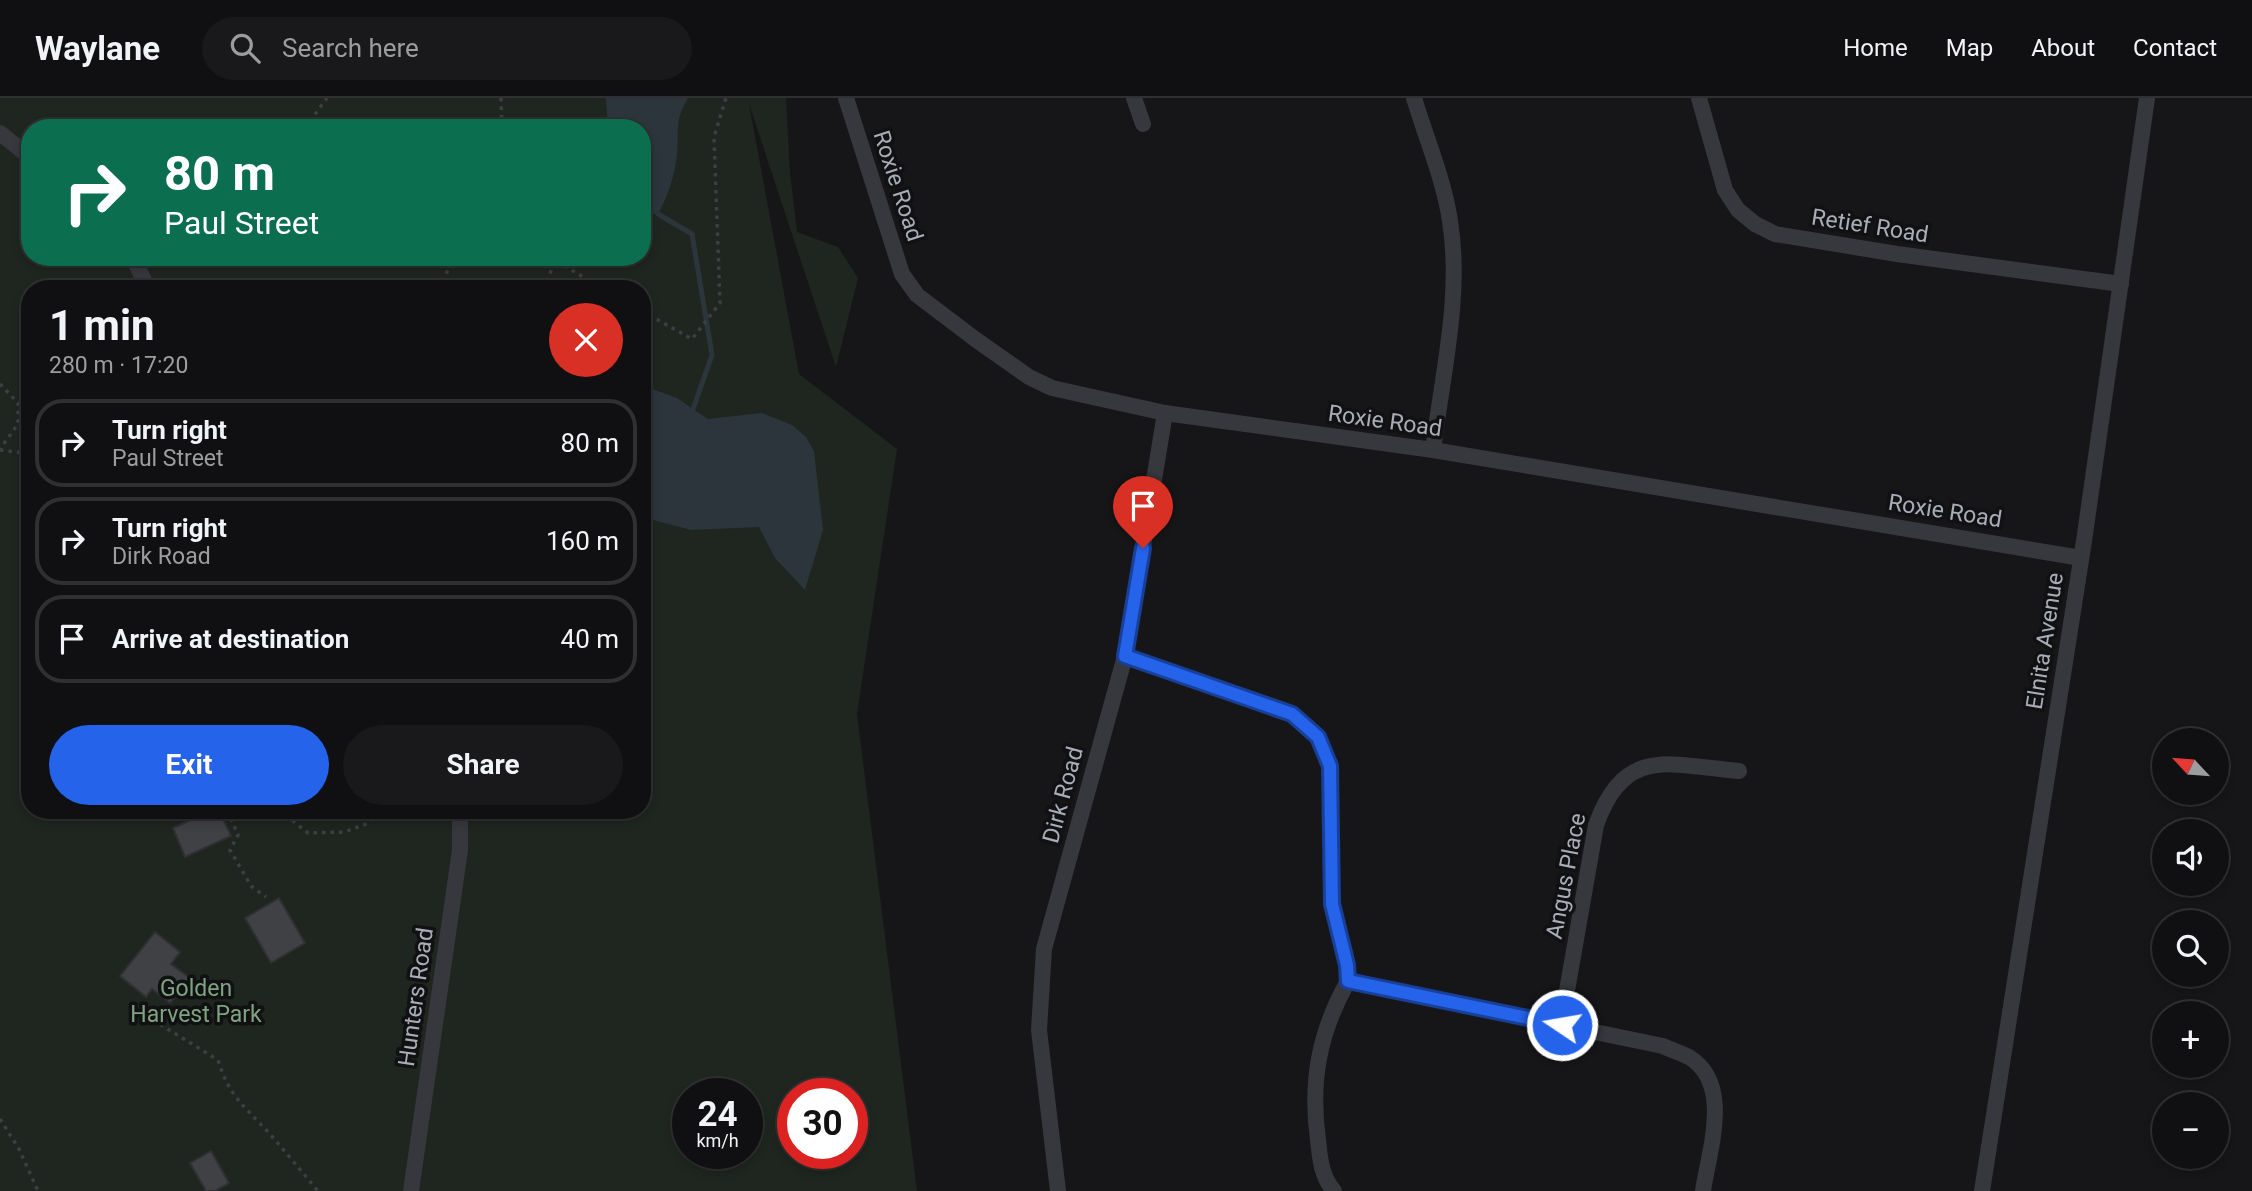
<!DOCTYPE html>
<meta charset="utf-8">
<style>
body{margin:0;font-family:Roboto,sans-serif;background:#19191b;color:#f1f3f6;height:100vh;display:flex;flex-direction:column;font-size:26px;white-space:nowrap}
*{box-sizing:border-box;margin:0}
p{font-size:23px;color:#9c9d9f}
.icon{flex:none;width:38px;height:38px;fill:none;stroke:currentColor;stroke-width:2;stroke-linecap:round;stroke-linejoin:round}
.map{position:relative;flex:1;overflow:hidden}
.drawer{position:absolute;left:21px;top:182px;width:630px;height:539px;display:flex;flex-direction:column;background:#101012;border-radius:28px;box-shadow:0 4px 10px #0003,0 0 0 2px #303032}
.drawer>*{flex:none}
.banner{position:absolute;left:21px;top:21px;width:630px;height:147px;border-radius:28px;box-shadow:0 4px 10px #0003,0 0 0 2px #303032;background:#0b6e4f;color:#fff;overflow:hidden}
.needle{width:46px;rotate:296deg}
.controls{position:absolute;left:2152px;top:630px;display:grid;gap:14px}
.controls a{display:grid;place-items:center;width:77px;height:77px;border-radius:50%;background:#101012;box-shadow:0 4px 10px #0003,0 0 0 2px #303032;font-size:35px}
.speed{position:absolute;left:672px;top:980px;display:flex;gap:14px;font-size:35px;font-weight:700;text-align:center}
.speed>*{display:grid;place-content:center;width:91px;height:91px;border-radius:50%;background:#101012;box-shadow:0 4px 10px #0003,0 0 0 2px #303032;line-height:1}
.speed small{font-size:18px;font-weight:400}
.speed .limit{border:10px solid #d22;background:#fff;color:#111}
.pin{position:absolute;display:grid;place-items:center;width:60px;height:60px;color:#fff;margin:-72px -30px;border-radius:50% 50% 50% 0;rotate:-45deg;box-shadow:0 0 7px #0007}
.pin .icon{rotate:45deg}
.me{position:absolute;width:77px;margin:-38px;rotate:282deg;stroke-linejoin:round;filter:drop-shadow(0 0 5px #0008)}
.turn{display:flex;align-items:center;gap:24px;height:147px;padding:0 28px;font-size:32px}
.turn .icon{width:91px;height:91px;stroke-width:2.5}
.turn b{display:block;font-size:49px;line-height:60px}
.round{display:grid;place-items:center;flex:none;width:74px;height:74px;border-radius:37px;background:#19191b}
.overview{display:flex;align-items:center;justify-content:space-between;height:119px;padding:0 28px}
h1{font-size:42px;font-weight:700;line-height:52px}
.button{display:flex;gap:14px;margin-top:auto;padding:14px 28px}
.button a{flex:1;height:80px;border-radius:42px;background:#2563eb;color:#fff;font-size:28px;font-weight:700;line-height:80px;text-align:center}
.button a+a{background:#19191b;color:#f1f3f6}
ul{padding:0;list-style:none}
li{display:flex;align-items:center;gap:21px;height:88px;margin:0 14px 10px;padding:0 14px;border:4px solid #303032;border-radius:28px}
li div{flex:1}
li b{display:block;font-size:26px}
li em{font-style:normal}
header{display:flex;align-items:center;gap:42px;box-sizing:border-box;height:98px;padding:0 35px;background:#101012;border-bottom:2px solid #303032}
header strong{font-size:33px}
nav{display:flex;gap:38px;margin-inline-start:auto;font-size:24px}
.search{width:490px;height:63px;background:#19191b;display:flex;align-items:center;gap:18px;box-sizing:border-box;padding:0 24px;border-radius:38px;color:#9c9d9f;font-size:26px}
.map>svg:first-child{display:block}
.green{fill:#1e261f;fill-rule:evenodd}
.water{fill:#2c353c}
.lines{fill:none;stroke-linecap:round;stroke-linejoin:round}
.stream{stroke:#2c353c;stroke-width:5}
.building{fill:#404145;stroke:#303034;stroke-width:2}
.path{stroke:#3d3f44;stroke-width:3.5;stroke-dasharray:3.5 5;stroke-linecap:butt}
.street{stroke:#37383d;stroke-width:16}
.route-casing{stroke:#184099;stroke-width:18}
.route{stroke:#2563eb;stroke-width:12}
.labels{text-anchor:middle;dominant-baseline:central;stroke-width:7;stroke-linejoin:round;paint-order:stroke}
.street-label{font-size:23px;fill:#a8adb8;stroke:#111113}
.park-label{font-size:23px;fill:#7fa381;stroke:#111113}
</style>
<header>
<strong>Waylane</strong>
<div class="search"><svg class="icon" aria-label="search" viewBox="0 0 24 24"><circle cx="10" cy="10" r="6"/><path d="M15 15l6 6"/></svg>Search here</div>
<nav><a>Home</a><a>Map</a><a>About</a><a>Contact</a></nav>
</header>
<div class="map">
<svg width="2252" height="1093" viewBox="0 0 2252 1093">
<rect width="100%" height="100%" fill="#161618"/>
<path class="green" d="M0 0H786L790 75 797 134 838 149 858 180 836 269 749 6 799 276 897 351 857 616 917 1093H0ZM30 30H642V159H30ZM30 191H642V712H30ZM688 996H747V1055H688ZM793 996H852V1055H793Z"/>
<g class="water">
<path d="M606 0H688C672 27 681 36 676 64 673 83 667 99 658 116L642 115V30H608Z"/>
<polygon points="647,289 677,300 708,321 762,315 792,327 806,339 814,353 823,432 805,492 775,460 759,429 691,432 642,419 642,297"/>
</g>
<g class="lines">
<polyline class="stream" points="658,116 692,136 712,257 693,311"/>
</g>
<g class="building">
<polygon points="212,712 219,712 231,738 185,759 173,730"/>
<polygon points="279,800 305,845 271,865 245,820"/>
<polygon points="155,834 180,854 171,866 190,880 170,905 152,891 146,899 120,878"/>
<polygon points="211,1053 229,1085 215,1093 206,1093 190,1065"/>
</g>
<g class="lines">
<g class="path">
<polyline points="501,0 502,30"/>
<polyline points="305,30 327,0"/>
<polyline points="550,159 603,191"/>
<polyline points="439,191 454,159"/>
<polyline points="543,191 555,164"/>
<polyline points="642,213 692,241 720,205 714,39 726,0"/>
<polyline points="0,286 18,305 18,326 0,351"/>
<polyline points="0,352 30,356"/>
<polyline points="232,712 231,721 238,737 230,752 251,788 266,799"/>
<polyline points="279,712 308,735 344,734 369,725 376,712"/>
<path d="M153 922 218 962C229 998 244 1008 268 1034 285 1053 301 1073 318 1093"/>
<polyline points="0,1021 19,1051 38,1093"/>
</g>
<g class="street">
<polyline points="846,0 902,176 917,197 975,241 1029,279 1052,290 1165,315 1433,352 2081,460"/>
<polyline points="1134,0 1143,26"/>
<path d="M1414 0C1426 40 1444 82 1450 123 1462 198 1442 278 1433 352"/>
<polyline points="1699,0 1725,92 1738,112 1755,126 1775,136 1897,156 2121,186"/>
<polyline points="0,35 30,59"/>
<polyline points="133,159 148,191"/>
<path d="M1125 558 1291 616 1318 639 1330 668 1332 806 1347 867 1348 883 1663 948C1671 952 1681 955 1689 959 1733 986 1709 1052 1703 1093"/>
<path d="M1561 927 1596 727C1625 647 1669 667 1739 673"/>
<polyline points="411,1093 460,752 460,712"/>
<polyline points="1058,1093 1039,932 1044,851 1125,558 1165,315"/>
<path d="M1334 1093C1321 1078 1320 1060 1318 1042 1310 983 1319 935 1348 883"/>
<polyline points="1982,1093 2084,443 2147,0"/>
</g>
</g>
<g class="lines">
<defs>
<polyline id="route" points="1143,450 1125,558 1292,616 1318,639 1330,668 1332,806 1347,867 1348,883 1562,927"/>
</defs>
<use href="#route" class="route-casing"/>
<use href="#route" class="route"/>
</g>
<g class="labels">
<g class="street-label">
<text transform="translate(898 88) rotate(72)">Roxie Road</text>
<text transform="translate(1870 128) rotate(9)">Retief Road</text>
<text transform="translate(1385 323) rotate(8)">Roxie Road</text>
<text transform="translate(1945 413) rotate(9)">Roxie Road</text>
<text transform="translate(2045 543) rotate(-81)">Elnita Avenue</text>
<text transform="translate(1063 697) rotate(-75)">Dirk Road</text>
<text transform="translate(1566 778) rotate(-79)">Angus Place</text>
<text transform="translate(416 899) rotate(-82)">Hunters Road</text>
</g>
<g class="park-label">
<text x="196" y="890">Golden<tspan x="196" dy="26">Harvest Park</tspan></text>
</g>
</g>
</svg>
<div class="controls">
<a><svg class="needle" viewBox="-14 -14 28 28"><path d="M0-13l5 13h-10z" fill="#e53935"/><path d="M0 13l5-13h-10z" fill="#9c9d9f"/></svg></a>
<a><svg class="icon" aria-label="sound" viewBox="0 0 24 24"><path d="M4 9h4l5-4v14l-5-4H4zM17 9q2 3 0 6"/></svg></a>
<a><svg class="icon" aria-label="search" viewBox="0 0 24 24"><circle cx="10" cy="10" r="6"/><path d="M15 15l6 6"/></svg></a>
<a>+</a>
<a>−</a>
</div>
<div class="speed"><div>24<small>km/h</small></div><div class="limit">30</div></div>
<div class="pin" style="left:1143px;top:450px;background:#d93025"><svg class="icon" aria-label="arrive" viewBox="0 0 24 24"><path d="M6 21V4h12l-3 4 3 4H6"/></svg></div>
<svg class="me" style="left:1562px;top:927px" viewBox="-20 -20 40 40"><circle r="17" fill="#2563eb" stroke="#fff" stroke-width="3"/><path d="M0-11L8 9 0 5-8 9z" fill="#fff"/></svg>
<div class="banner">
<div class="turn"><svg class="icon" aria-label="right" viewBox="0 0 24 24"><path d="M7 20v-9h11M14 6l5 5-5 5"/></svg><div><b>80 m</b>Paul Street</div></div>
</div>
<section class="drawer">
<div class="overview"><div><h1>1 min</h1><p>280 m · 17:20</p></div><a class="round" style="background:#d93025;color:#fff"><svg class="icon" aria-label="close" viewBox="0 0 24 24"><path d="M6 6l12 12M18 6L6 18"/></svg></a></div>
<ul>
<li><svg class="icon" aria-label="right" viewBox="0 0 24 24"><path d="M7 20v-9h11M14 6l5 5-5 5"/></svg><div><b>Turn right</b><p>Paul Street</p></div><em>80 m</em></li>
<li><svg class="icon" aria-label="right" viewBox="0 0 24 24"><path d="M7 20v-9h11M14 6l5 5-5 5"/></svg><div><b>Turn right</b><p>Dirk Road</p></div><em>160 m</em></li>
<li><svg class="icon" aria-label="arrive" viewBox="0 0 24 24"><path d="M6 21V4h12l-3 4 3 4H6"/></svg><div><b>Arrive at destination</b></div><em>40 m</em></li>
</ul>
<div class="button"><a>Exit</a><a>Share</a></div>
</section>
</div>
